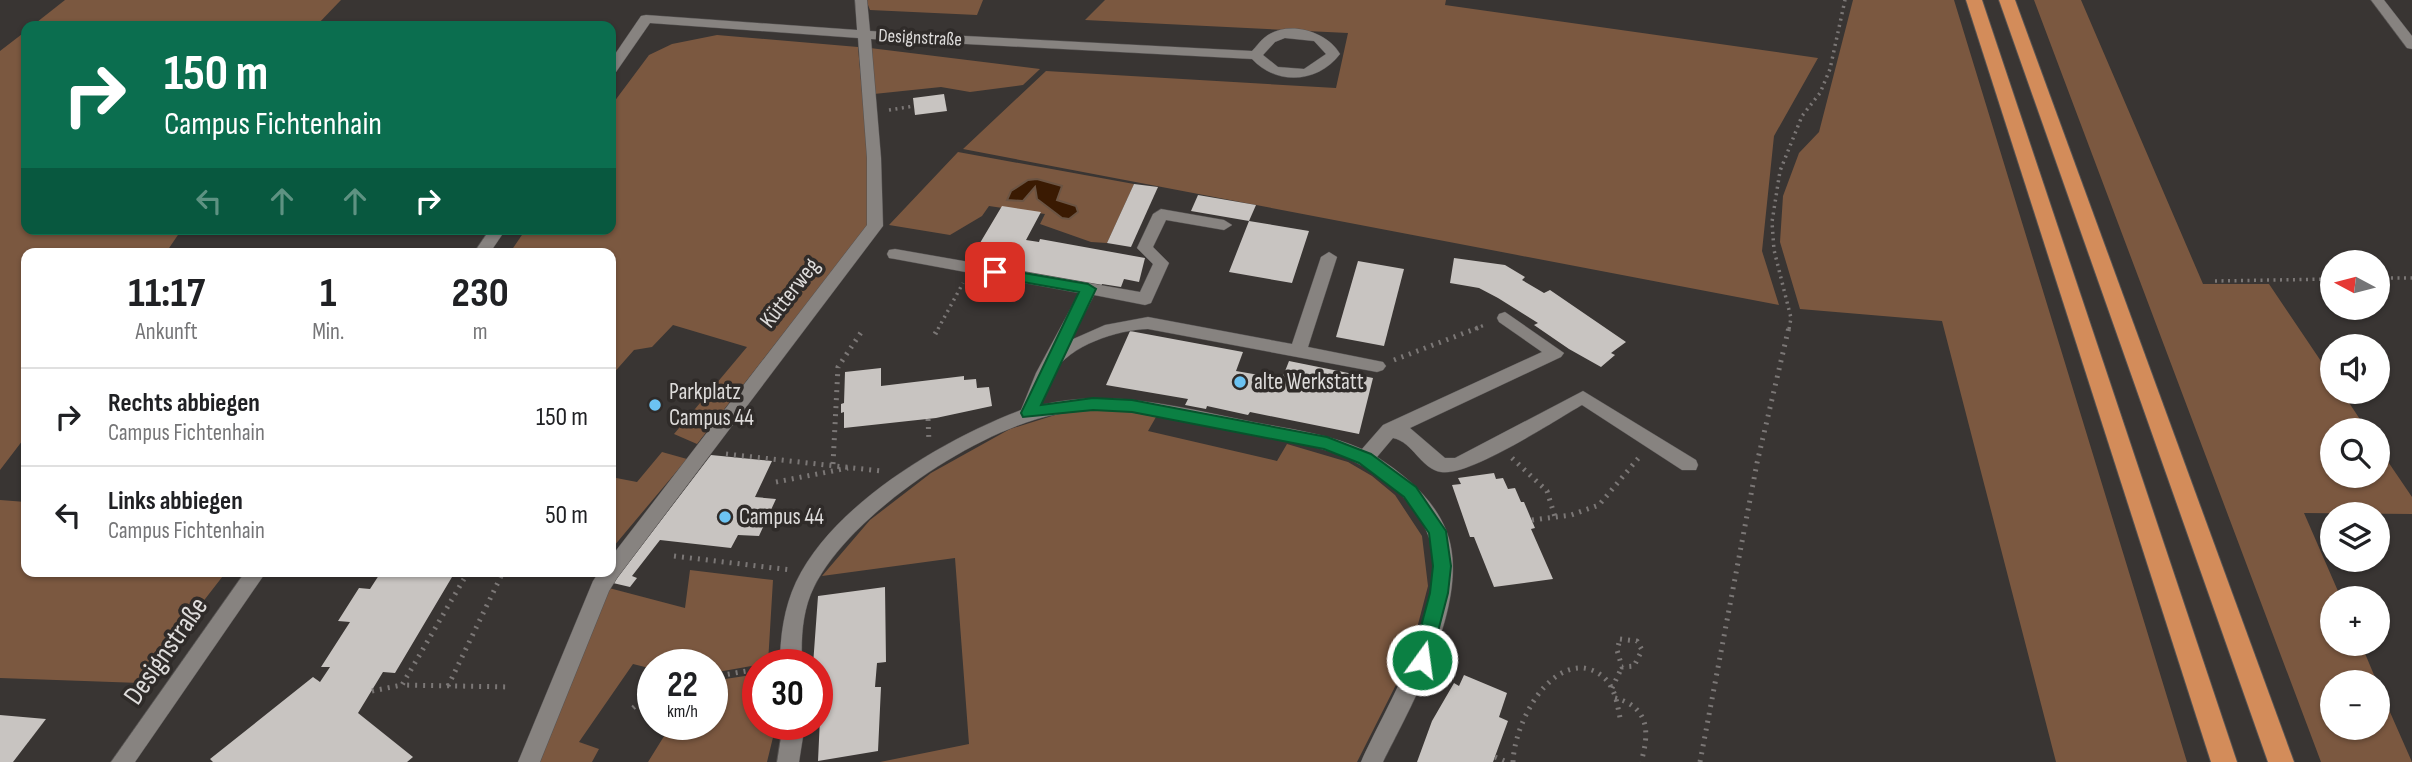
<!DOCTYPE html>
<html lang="de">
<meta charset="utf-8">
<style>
body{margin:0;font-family:"Sofia Sans Condensed",sans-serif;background:#f6f6f6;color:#202124;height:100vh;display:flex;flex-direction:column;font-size:26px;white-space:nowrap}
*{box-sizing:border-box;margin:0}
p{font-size:23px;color:#757577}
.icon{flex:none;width:38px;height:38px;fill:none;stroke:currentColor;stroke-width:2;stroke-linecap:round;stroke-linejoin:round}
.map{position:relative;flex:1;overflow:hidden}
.panel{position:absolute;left:21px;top:248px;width:595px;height:329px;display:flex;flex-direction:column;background:#fff;border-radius:14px;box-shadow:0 2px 5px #0004}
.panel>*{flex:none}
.guide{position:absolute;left:21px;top:21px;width:595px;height:214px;border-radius:14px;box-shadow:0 2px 5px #0004;background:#0b6e4f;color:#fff;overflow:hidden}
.needle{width:46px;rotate:277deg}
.fabs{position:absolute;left:2320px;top:250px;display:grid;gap:14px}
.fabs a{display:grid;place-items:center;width:70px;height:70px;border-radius:50%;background:#fff;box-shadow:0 2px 5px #0004;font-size:35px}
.speed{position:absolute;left:637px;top:649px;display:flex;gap:14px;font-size:35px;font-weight:700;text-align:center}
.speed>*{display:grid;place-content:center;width:91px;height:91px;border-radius:50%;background:#fff;box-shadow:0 2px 5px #0004;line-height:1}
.speed small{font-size:18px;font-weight:400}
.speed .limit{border:10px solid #d22;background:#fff;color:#111}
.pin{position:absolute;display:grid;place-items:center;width:60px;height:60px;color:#fff;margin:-30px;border-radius:14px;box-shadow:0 4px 10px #0006}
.me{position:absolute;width:77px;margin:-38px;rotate:14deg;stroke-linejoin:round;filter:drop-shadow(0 0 5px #0008)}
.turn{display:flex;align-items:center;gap:24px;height:147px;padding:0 28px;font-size:32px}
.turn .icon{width:91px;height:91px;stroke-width:2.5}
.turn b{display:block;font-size:49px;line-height:60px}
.lanes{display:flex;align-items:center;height:66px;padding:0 28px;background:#0003;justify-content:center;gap:35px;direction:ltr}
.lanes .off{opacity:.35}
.eta{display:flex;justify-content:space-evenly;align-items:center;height:119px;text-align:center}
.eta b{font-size:42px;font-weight:700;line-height:49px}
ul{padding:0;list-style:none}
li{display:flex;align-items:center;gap:21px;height:98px;padding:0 28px;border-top:2px solid #e0e0e0}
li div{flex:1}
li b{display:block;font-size:26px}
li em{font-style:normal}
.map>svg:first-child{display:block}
.green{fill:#7b5840}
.water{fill:#3a1a02;stroke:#6b5443;stroke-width:2}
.building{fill:#c8c4c1}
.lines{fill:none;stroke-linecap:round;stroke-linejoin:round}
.minor-casing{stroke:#555251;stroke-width:1}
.highway-casing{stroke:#555251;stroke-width:2}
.path-far1{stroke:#7b7776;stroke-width:3.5;stroke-dasharray:2 4.5;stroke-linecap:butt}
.path{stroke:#7b7776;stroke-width:5;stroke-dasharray:2 6;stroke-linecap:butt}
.minor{fill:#878380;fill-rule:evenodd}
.highway{fill:#d38c5a;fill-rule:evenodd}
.route{fill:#0b8043;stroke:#07532c;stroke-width:2}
.poi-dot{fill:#6cc3f2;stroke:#2f2b29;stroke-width:2.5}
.labels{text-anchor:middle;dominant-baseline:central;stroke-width:7;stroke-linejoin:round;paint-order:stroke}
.far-street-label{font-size:19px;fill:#dedcdb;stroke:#2f2b29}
.street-label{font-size:23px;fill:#dedcdb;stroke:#2f2b29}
.poi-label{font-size:23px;fill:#dedcdb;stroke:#2f2b29;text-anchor:start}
.near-street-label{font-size:28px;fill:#dedcdb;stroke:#2f2b29}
</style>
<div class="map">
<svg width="2412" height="762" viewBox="0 0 2412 762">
<rect width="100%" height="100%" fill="#393533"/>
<g class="green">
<polygon points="65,0 341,0 316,26 32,26"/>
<polygon points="866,0 983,0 977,15 870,10"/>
<polygon points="1105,0 1446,0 1445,5 1818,58 1774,136 1762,251 1779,305 963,149 1046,71 1336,88 1348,33 1085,20"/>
<polygon points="1853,0 1954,0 2187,762 2056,762 1942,321 1800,309 1780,242 1783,196 1799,153 1819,132"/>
<polygon points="2034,0 2081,0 2203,284 2269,284 2333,379 2333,392 2342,392 2367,430 2333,430 2333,476 2378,476 2378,447 2412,497 2412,514 2304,513 2341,598 2333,598 2333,644 2361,644 2377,682 2333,682 2333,728 2378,728 2378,685 2412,762 2321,762"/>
<polygon points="26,31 26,229 182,229 165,254 26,254 26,436 0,470 0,51"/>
<polygon points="717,35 858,47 871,193 869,224 697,444 674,434 747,347 673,325 652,347 634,350 611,376 611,254 509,254 526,229 611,229 611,106 649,55 672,44"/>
<polygon points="870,48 1040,69 1023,85 970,92 941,87 874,94"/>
<polygon points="958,152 1134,184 1107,243 1091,242 1040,224 1045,214 989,206 982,216 950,235 889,225"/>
<polygon points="1114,409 1156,417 1148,431 1277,461 1287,444 1348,462 1372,476 1395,495 1422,536 1428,586 1409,659 1357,762 880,762 969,744 955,558 822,576 870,520 931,473 1010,429 1071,410"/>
<polygon points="662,452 687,459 614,546 611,546 611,477 637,482"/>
<polygon points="0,500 26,502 26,572 226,572 140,683 0,678"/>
<polygon points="690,570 773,580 768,663 712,673 712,665 653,665 653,669 633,664 579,742 599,749 592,762 540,762 609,588 685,608"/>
<polygon points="758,674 758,724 776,725 767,762 648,762 671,725 712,724 712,681"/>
</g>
<polygon class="water" points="1028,180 1037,179 1062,186 1057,200 1076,206 1078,212 1069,219 1062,218 1037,199 1035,187 1023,201 1007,200 1011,191"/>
<g class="building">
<polygon points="944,94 947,111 915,115 913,98"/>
<polygon points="1134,184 1158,187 1131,247 1107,243"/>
<polygon points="1198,195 1256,205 1249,221 1309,231 1292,283 1229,272 1249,221 1191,211"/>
<polygon points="1002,206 1041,212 1026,240 1039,242 1040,239 1145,258 1139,282 1124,279 1121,287 1102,284 1101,287 980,263 987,251 977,248"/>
<polygon points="1454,258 1505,265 1525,277 1522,280 1544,293 1550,290 1626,342 1611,353 1615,355 1601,367 1569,349 1534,325 1538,323 1498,298 1479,288 1450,283"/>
<polygon points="1358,261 1404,269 1384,346 1336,337"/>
<polygon points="1130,331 1243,352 1236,371 1282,379 1289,361 1373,378 1359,434 1250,412 1248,415 1207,406 1206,409 1185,405 1188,399 1106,385"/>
<polygon points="881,368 881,386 964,376 964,380 976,379 977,388 989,387 992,406 936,418 844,428 844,412 841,413 841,404 844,403 845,372"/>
<polygon points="711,455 772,461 755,497 776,499 759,536 738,535 731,548 660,540 632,576 637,578 630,587 613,583"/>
<polygon points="1494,473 1496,479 1503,478 1508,489 1515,488 1521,502 1524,502 1535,528 1531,529 1553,579 1494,587 1474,537 1470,537 1452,485 1461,484 1458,478"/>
<polygon points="381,572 455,572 395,673 383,672 358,713 413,757 407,762 213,762 210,759 313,677 320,682 330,667 321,667 350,622 338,621 359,588 370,589"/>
<polygon points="885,587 886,662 877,663 875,687 881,687 878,751 818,761 820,718 817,718 817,700 823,672 817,672 817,665 813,665 818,596"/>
<polygon points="1464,675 1507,693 1499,717 1508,721 1493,762 1417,762 1432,721 1454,683 1459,686"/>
<polygon points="0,715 46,719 13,762 0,762"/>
</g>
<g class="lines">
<defs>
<g id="minor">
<path d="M855 0H867L870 31 1252 51C1256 47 1260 41 1264 38 1286 19 1327 31 1340 54 1318 83 1277 86 1252 59L871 39 881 158 883 226 617 578 609 591 540 762H518L593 581 599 572H611V557L867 225V158L858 38 650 23 616 72 611 73V60L641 16 646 15 857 30ZM1285 38 1314 41 1326 54 1304 69 1278 67 1263 55 1275 42Z"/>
<polygon points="2371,0 2384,0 2412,36 2412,49 2407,48"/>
<path d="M1161 209 1224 220 1232 225 1224 230 1166 220 1153 247 1169 263 1151 303 1145 305 1094 295 1071 340 1105 325 1148 317 1292 344 1321 257 1329 252 1337 257 1308 347 1383 362 1386 366 1383 370 1377 372 1148 329C1117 330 1070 345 1053 373 1048 383 1045 394 1041 405 1112 388 1183 408 1253 422 1290 429 1328 434 1362 449L1383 425 1542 352 1499 322 1497 318 1499 314 1505 312 1564 353 1561 357 1410 428 1445 458H1455L1583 391 1696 460 1698 465 1696 470H1682L1582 405C1554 421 1469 477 1441 472 1421 469 1413 442 1393 438L1377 457C1405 475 1433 498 1446 530 1473 597 1413 702 1383 762H1361C1387 704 1441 619 1433 554 1427 510 1387 477 1349 459 1320 445 1287 442 1257 436 1193 423 1124 402 1058 414 979 428 850 514 814 587 802 611 801 639 802 665H780C780 636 784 608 796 582 833 504 944 439 1021 410L1036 373 1079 293 895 259 889 258 887 254 889 250 895 249 1140 292 1153 264 1137 248 1153 214Z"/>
<polygon points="490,229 506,229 489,254 473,254"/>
<polygon points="245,572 266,572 135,762 111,762"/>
<polygon points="783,724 805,724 799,762 777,762"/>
</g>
<g id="highway">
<polygon points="1966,0 1982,0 2237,762 2211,762"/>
<polygon points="1999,0 2015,0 2294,762 2268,762"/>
</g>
</defs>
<use href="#minor" class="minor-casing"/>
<use href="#highway" class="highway-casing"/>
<g class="path-far1">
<polyline points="889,110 914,106"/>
<polyline points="2378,278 2412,278"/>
<polyline points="2215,281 2333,279"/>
<polyline points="938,329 963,283"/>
<polyline points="1475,329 1487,324"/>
<polyline points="1789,329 1791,318 1774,250 1772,222 1780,171 1802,116 1820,93 1830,69 1845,0"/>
</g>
<g class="path">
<polyline points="935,334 939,327"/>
<polyline points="1394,360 1480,327"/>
<polyline points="928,419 929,442"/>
<polyline points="726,454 881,471"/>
<polyline points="1512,458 1547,491 1555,517"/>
<polyline points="833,464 838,367 862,331"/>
<polyline points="776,482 848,468"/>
<polyline points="1532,520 1571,515 1599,505 1641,455"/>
<polyline points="674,556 791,570"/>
<polyline points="468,572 402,685 511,687"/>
<polygon points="1620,639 1637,641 1642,650 1634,666 1622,667 1617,650"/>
<polyline points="712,677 758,669"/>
<polyline points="448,686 503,572"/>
<polyline points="1612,688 1622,667"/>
<polyline points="372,691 402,685"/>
<path d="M1615 698C1649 707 1650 732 1641 762"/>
<polyline points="633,708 653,690"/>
<polyline points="1495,757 1507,762"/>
<path d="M1513 762C1514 728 1543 666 1583 668 1594 669 1605 676 1610 685 1617 696 1618 710 1621 722"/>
<polyline points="1700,762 1757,463 1789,327"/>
</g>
<use href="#minor" class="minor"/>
<use href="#highway" class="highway"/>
</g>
<polygon class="route" points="995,268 1088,284 1096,289 1041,405 1093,398 1132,400 1327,437 1371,454 1416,487 1446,531 1451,566 1448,593 1429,666 1415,666 1412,660 1430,593 1433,566 1429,533 1404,497 1359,463 1324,449 1132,412 1093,410 1023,417 1021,413 1079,292 990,276 990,269"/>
<g class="poi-dot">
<circle cx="1240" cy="382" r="7"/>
<circle cx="655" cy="405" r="7"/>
<circle cx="725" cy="517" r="7"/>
</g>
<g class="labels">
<g class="far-street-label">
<text transform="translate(920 38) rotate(3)">Designstraße</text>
</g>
<g class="street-label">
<text transform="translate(790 293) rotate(-52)">Kütterweg</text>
</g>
<g class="poi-label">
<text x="1254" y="382">alte Werkstatt</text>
<text x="669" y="392">Parkplatz<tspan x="669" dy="26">Campus 44</tspan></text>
<text x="739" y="517">Campus 44</text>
</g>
<g class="near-street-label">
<text transform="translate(166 651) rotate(-55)">Designstraße</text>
</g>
</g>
</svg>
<div class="fabs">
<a><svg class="needle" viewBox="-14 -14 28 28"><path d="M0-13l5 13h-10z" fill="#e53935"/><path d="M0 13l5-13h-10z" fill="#757577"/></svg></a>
<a><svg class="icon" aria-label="sound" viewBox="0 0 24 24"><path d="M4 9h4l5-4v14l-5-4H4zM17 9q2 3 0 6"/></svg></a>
<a><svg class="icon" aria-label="search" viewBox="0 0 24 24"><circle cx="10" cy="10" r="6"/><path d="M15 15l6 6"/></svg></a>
<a><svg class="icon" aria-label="layers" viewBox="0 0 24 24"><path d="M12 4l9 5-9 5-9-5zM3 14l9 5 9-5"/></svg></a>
<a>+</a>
<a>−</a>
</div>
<div class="speed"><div>22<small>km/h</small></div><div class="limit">30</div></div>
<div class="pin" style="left:995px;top:272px;background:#d93025"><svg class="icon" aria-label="arrive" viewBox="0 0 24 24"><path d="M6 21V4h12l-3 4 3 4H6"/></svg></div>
<svg class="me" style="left:1422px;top:660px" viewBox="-20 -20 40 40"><circle r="17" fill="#0b8043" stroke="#fff" stroke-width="3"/><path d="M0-11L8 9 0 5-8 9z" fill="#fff"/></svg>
<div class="guide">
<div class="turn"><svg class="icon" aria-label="right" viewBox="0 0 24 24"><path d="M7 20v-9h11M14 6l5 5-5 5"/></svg><div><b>150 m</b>Campus Fichtenhain</div></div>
<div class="lanes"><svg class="icon off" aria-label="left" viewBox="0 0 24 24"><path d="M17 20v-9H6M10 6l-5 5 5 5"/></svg><svg class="icon off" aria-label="ahead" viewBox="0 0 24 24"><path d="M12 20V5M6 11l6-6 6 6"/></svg><svg class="icon off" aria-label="ahead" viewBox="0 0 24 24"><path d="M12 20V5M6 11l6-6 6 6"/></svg><svg class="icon" aria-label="right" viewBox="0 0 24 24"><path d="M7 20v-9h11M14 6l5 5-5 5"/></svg></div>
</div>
<section class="panel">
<div class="eta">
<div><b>11:17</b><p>Ankunft</p></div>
<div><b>1</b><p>Min.</p></div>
<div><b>230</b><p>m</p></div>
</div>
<ul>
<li><svg class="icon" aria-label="right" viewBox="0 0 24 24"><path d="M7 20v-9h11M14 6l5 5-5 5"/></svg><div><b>Rechts abbiegen</b><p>Campus Fichtenhain</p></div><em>150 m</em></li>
<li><svg class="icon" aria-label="left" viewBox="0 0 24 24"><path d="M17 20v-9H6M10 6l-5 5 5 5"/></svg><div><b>Links abbiegen</b><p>Campus Fichtenhain</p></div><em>50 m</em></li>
</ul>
</section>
</div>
